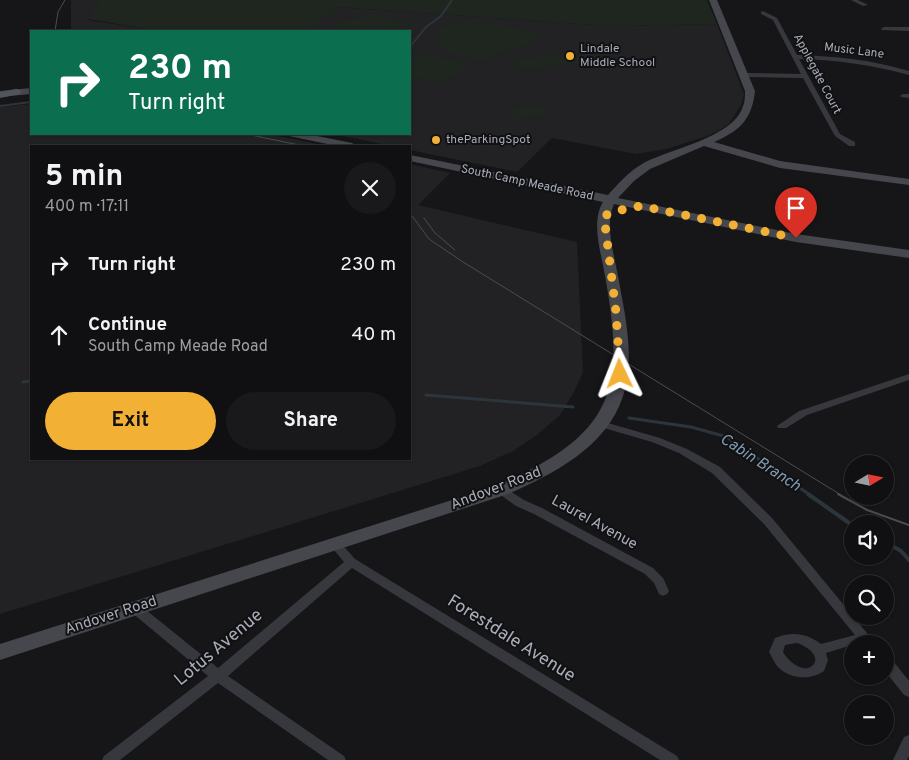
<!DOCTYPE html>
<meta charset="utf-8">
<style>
body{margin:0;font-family:Overpass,sans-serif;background:#19191b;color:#f1f3f6;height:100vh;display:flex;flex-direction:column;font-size:19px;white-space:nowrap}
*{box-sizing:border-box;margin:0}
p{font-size:16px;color:#9c9d9f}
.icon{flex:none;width:28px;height:28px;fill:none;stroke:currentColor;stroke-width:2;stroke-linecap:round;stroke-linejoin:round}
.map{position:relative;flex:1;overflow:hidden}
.details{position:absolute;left:30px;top:145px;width:381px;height:315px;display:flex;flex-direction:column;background:#101012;border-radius:0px;box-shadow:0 1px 4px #0004,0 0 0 1px #303032}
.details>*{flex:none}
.top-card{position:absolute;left:30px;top:30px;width:381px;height:105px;border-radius:0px;box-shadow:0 1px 4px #0004,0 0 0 1px #303032;background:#0b6e4f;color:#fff;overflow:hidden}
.needle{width:32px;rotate:80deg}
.fabs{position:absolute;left:844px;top:455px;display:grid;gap:10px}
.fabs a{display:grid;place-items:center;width:50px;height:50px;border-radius:50%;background:#101012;box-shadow:0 1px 4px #0004,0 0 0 1px #303032;font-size:25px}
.pin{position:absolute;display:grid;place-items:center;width:42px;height:42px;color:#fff;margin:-51px -21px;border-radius:50% 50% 50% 0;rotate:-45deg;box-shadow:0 0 5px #0007}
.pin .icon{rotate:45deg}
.me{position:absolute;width:55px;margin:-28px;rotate:358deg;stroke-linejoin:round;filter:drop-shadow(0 0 4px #0008)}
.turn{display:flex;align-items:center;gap:18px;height:105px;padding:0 15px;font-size:22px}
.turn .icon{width:65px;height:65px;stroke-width:2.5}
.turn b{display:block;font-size:35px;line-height:42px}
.round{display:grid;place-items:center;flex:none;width:52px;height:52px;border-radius:26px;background:#19191b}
.headline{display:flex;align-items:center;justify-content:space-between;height:85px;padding:0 15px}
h1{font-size:30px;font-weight:700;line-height:38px}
.action{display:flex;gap:10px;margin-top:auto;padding:10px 15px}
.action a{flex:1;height:58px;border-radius:30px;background:#f2b134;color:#111;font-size:20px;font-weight:700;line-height:58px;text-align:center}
.action a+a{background:#19191b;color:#f1f3f6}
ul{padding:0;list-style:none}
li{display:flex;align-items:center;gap:15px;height:70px;padding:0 15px}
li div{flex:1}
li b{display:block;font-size:19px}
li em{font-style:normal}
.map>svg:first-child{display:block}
.built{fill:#222225}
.green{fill:#1e261f}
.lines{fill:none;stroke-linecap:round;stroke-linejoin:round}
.stream-far2{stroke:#2c353c;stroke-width:2}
.stream-far1{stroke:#2c353c;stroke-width:3}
.stream{stroke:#2c353c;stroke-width:4}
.street{fill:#37383d;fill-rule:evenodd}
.secondary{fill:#45474d;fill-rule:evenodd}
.primary{fill:#53555c;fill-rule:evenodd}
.tram-far1{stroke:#4a4c52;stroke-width:1}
.tram{stroke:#4a4c52;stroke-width:2}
.route{stroke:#f2b134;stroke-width:9;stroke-dasharray:0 16.2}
.poi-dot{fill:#f2b134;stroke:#111113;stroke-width:2}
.labels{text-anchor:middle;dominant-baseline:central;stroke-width:4;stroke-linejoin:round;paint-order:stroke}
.far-poi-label{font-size:12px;fill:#a8adb8;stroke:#111113;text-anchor:start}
.far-street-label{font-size:12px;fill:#a8adb8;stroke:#111113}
.street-label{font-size:15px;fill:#a8adb8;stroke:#111113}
.water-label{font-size:16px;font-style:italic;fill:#7f9bb3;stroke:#111113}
.near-street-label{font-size:18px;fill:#a8adb8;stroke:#111113}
</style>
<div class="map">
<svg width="909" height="760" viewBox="0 0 909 760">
<rect width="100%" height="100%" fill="#161618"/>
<g class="built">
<polygon points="71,0 99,0 88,20 158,31 71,31"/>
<polygon points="323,6 608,26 717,24 744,94 741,105 729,124 718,131 707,136 666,149 636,154 552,138 517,172 410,150 410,146 392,146 332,134 410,134 410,31 298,31"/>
<polygon points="31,104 31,134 269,134 327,146 31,146 31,459 410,459 410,164 450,173 418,205 577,242 583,372 574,392 560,415 537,435 513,451 480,466 0,614 0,107"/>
</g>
<g class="green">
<polygon points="99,0 707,0 717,24 608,26 338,7 307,31 158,31 88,19"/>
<path d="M375 16 390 18 402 24 407 20 413 21 400 31H325C342 19 353 17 375 16Z"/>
<path d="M456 22 505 26 541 35 521 47 496 53 483 61C466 58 446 55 435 42L440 28Z"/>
<polygon points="418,53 468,63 470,65 442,84 410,75 410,59"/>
<polygon points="575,54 584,64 520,69 512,59"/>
<polygon points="540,105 548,115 511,119 504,109"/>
</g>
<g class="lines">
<g class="stream-far2">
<polyline points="410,47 426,27 441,16 452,0"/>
<polyline points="0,106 31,102"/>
</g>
<g class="stream-far1">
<polyline points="23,382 31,381"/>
<polyline points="426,395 573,407"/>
<polyline points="629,418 691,427 727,437 810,495"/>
</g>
<g class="stream">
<polyline points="808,494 852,525"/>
<polyline points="885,542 901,551 909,560"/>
</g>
<g class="street">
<polygon points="851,0 858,0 868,5 863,6"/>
<path d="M763 11 777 18 797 55C835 56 872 60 909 71V75C873 65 837 60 799 59L840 134 855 142V146H849L835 136 803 78 744 77 741 75 744 73 801 74 773 20 761 14V12Z"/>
<polygon points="884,27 909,27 909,31 882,30 881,29"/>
<polygon points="903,94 909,94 909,98 901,97 900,96"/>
<polygon points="909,374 909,380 807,415 786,428 778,428 777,426 799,411"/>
<path d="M601 421 660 438 687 449 720 467 772 518 876 644H852V645L826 653 828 660 824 671C810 681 789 679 777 666 774 662 772 657 769 652L775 638C792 631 807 633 821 644L855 635 764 524 712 473 679 453 652 442 597 426 596 424 597 422ZM796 643C803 644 822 655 813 665 804 675 787 660 783 652L785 645Z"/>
<polygon points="502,486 524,500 542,508 653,568 663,578 669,591 667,594 663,596 659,594 654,583 645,574 534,514 516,506 498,493 496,490 498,487"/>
<polygon points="335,540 339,541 355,559 677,756 679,760 660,760 352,568 228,676 344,756 346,760 328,760 218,683 120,760 102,760 104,756 208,676 131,612 130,609 131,606 136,604 141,606 218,668 344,562 329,544 331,541"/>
<polygon points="885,656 890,657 909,681 909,697 904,695 885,671"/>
<polygon points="909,735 909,756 907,760 893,760 904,737"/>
</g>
<g class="secondary">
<path d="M709 0H717L755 91C752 119 740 131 714 142L780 161 909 179V185L780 168 704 146 650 169 634 181 618 198 796 234 909 250V258L796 242 614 204C605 225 613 250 617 271 624 310 636 357 623 396 607 447 553 474 508 494L0 660V644L496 486C617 433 627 390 603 265 599 246 592 220 603 202L410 161V155L608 195C618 184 628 172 642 164 668 149 734 138 743 106 745 102 745 96 745 91Z"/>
<polygon points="31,88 31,94 0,97 0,91"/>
<polygon points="288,134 307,134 352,143 357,146 337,146 289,136"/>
</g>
<polygon class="primary" points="16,89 20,90 21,92 20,94 0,98 0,92"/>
<g class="tram-far1">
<polyline points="55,31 58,12 65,0"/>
<polyline points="246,134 304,146"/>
<polyline points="410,213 429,239 463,262 841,495"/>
<polyline points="424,218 435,233 455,250"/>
</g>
<polyline class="tram" points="838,494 867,510 909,525"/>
</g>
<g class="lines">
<polyline class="route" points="620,374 616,312 604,216 616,211 641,206 796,238"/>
</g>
<g class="poi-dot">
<circle cx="570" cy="56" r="5"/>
<circle cx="436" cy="140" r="5"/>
</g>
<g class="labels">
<g class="far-poi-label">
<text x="580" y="49">Lindale<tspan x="580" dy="14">Middle School</tspan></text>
<text x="446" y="140">theParkingSpot</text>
</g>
<g class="far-street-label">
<text transform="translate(854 51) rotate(7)">Music Lane</text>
<text transform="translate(817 74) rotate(62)">Applegate Court</text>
<text transform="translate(527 183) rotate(12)">South Camp Meade Road</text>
</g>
<g class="street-label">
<text transform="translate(496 489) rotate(-21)">Andover Road</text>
<text transform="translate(594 523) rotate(29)">Laurel Avenue</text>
<text transform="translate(111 616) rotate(-18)">Andover Road</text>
</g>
<g class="water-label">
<text transform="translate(760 463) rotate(33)">Cabin Branch</text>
</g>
<g class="near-street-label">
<text transform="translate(511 639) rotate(32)">Forestdale Avenue</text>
<text transform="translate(219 648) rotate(-40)">Lotus Avenue</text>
</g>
</g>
</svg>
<div class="fabs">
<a><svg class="needle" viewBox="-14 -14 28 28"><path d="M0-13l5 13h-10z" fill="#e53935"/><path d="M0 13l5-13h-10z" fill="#9c9d9f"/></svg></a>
<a><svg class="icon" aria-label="sound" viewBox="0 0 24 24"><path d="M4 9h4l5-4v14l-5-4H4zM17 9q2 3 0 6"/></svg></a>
<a><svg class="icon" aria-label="search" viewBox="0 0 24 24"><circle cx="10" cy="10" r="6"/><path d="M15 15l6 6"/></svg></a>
<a>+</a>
<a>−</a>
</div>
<div class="pin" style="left:796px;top:238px;background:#d93025"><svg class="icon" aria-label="arrive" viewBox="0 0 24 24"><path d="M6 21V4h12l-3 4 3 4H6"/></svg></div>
<svg class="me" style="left:620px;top:374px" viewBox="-20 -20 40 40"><path d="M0-17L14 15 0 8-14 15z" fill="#f2b134" stroke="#fff" stroke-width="4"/></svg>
<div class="top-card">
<div class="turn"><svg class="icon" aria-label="right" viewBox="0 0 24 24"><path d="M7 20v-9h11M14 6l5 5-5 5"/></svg><div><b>230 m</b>Turn right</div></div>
</div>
<section class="details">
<div class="headline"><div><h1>5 min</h1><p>400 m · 17:11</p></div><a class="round"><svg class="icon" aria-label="close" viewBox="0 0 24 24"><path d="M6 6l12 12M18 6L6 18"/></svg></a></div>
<ul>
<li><svg class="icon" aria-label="right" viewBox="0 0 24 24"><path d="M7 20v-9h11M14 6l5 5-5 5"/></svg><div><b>Turn right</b></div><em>230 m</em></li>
<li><svg class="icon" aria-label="ahead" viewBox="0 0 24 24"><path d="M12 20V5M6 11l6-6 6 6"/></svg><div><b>Continue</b><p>South Camp Meade Road</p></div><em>40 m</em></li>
</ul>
<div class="action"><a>Exit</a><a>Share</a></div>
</section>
</div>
